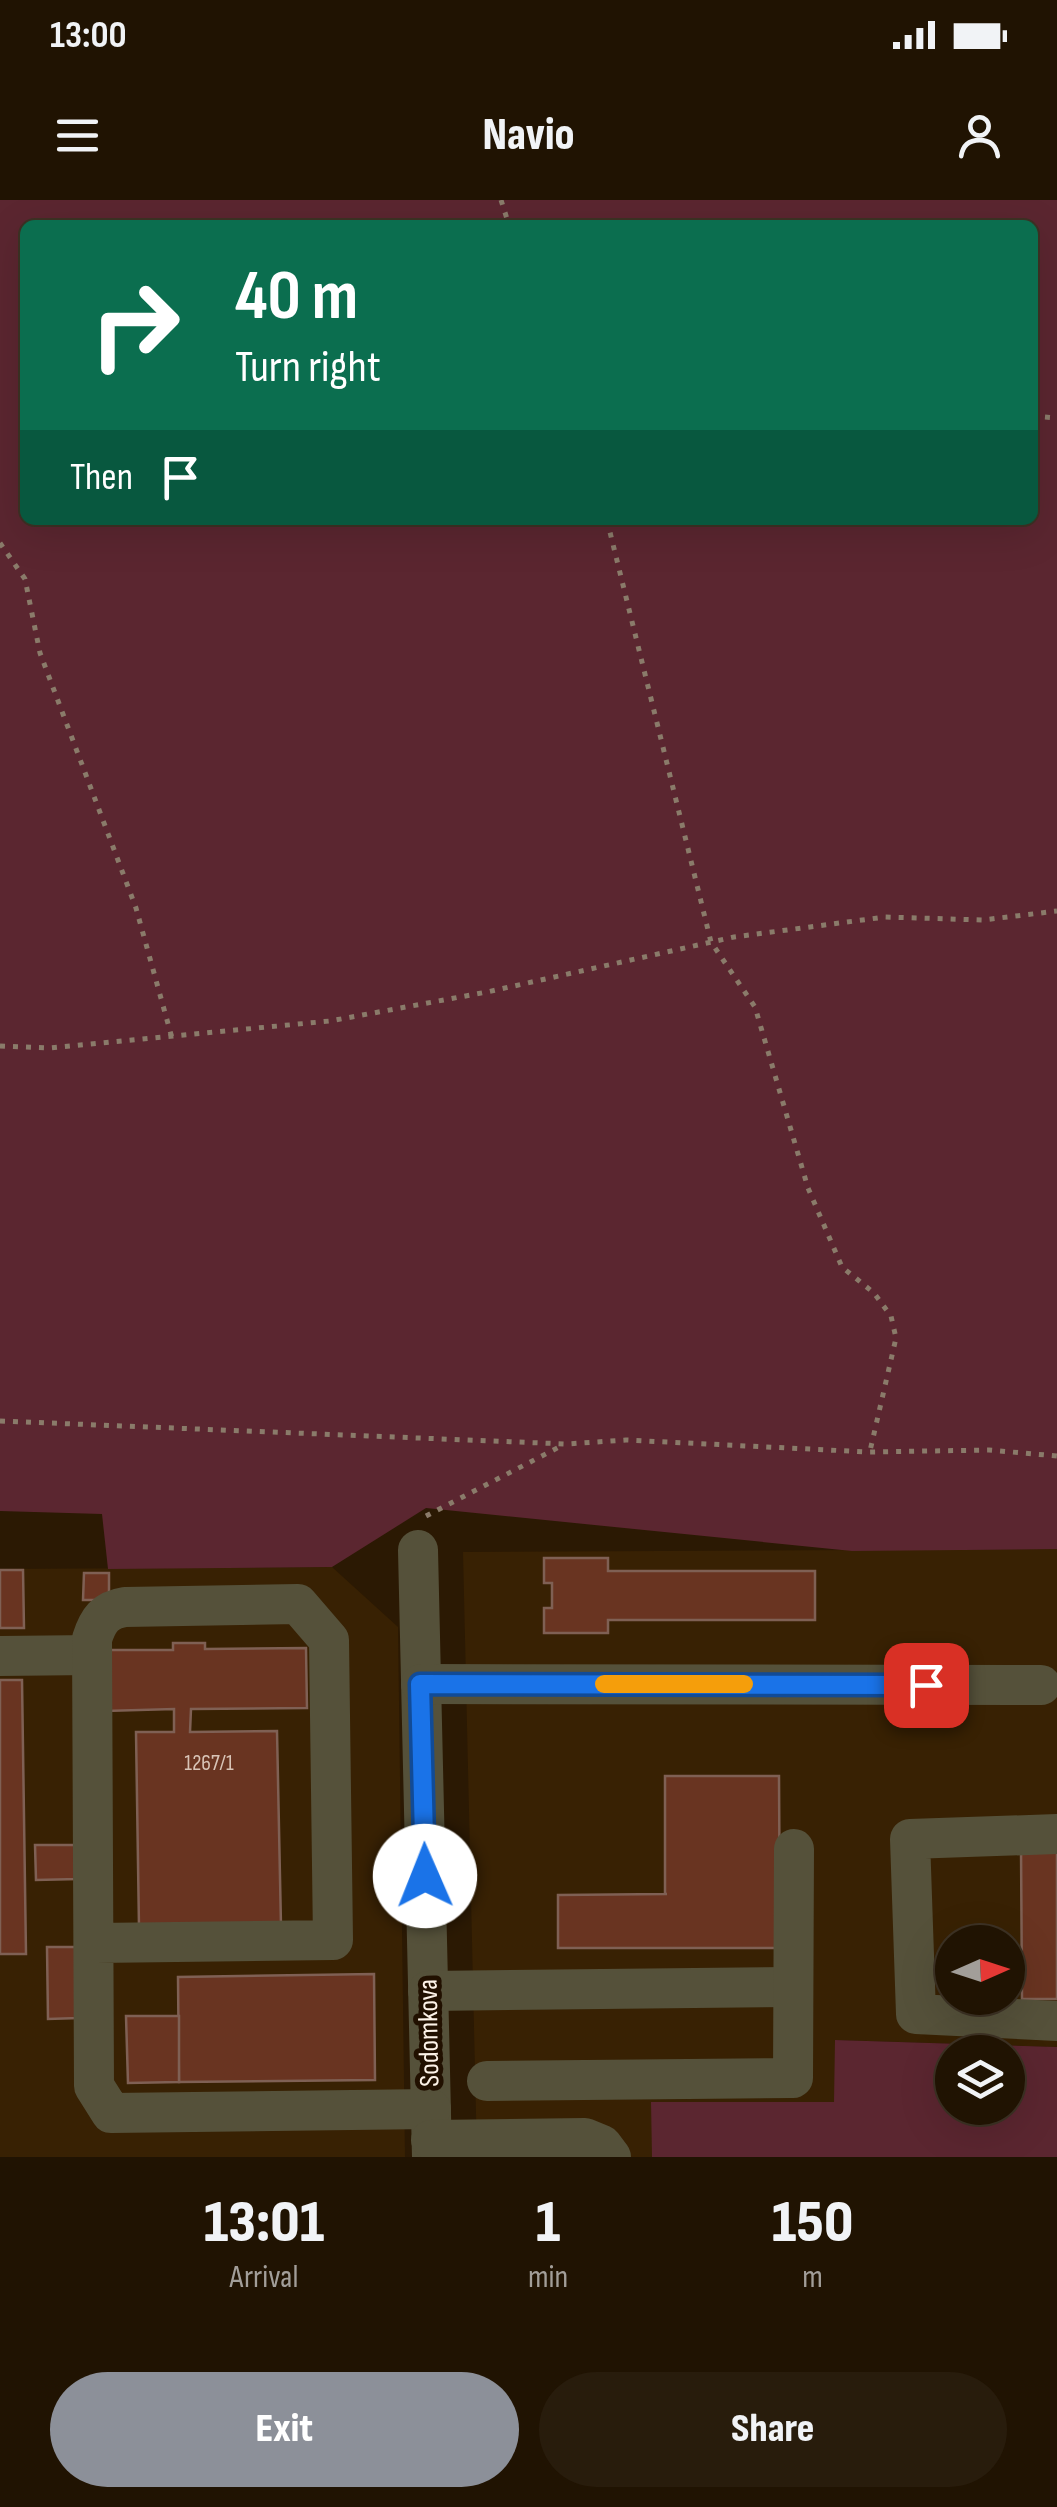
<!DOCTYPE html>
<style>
body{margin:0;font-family:"Sofia Sans Condensed",sans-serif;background:#281c0c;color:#f1f3f6;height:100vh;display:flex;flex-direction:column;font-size:38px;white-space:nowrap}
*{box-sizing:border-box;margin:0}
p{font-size:32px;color:#a29e99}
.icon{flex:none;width:55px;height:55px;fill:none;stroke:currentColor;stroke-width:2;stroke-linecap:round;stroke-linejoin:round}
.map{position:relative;height:1957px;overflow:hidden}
.details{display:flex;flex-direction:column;background:#201302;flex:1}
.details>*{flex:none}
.top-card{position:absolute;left:20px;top:20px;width:1018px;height:305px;border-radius:15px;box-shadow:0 10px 40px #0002,0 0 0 2px #3d3224;background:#0b6e4f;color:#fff;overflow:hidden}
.needle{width:65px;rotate:87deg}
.controls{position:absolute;left:935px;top:1725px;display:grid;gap:20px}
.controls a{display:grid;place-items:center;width:90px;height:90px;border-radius:50%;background:#201302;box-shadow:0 10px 40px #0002,0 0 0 2px #3d3224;font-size:50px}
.pin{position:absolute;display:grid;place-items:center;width:85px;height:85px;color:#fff;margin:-42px;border-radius:20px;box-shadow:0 5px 15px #0006}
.me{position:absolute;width:110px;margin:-55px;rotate:359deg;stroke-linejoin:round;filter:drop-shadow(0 0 8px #0008)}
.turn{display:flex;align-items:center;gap:35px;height:210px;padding:0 50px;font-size:45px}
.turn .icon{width:130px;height:130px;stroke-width:2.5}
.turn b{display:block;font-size:70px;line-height:85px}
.then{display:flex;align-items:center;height:95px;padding:0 50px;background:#0003;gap:20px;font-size:38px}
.eta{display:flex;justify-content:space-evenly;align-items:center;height:170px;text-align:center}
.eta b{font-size:60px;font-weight:800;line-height:70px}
.button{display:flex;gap:20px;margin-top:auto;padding:20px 50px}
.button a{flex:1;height:115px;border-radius:60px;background:#8c9099;color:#fff;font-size:40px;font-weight:800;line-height:115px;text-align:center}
.button a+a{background:#281c0c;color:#f1f3f6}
.status{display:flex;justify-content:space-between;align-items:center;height:70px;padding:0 50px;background:#201302;direction:ltr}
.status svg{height:28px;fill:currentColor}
header{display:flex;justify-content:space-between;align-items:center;height:130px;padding:0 50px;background:#201302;font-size:45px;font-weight:800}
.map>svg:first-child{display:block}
.built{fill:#382103;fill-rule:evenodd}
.green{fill:#5b2630;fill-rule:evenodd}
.building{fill:#693421;stroke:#7f6054;stroke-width:2.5}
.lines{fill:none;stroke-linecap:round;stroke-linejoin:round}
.path{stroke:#8a7b6a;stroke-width:5;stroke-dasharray:5 8;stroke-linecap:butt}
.minor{stroke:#55513a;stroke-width:40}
.route-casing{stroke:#114b97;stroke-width:25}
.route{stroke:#1a73e8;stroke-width:18}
.slow{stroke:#f59e0b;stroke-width:18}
.labels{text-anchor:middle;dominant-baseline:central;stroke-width:10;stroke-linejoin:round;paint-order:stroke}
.number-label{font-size:22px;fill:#d8c3b6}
.street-label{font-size:28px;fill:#fdf3e8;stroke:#211000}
</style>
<div class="status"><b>13:00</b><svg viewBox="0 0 49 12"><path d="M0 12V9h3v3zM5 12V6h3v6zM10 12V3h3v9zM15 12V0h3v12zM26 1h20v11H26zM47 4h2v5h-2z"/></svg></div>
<header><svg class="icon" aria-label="menu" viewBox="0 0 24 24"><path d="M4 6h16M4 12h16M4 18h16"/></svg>Navio<svg class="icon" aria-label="person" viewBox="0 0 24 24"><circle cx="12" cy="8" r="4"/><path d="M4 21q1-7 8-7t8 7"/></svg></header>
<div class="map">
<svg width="1057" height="1957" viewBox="0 0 1057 1957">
<rect width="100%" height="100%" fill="#2b1903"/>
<g class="built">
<path d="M1057 1349V1847L836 1840 835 1902H652V1957H477L463 1352ZM952 1742H1008V1798H952Z"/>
<polygon points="332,1367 398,1427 405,1957 0,1957 0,1369"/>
</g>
<g class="green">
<path d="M0 0H1057V1349L852 1351 426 1308 332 1367 108 1369 102 1314 0 1311ZM25 25H1032V320H25Z"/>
<path d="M835 1840 1057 1847V1957H652L651 1902H834ZM952 1852H1008V1908H952Z"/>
</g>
<g class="building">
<polygon points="544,1358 608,1358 608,1371 815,1371 815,1420 608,1420 608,1433 544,1433 544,1408 552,1408 552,1383 544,1383"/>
<polygon points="0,1370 23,1370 24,1428 0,1428"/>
<polygon points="84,1373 109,1373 109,1400 83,1400"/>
<polygon points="173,1443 205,1443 205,1449 306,1448 307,1508 191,1509 190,1532 277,1531 281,1726 139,1727 136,1532 174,1532 174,1509 105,1511 105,1450 173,1450"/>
<polygon points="0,1480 22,1480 26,1754 0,1754"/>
<polygon points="665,1576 779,1576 780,1748 558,1748 558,1695 667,1694 665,1694"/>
<polygon points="35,1645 76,1645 78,1679 36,1680"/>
<polygon points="1021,1647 1057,1647 1057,1799 1022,1799"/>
<polygon points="47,1747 78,1747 79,1818 48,1819"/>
<polygon points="374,1774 375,1880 179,1882 178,1777"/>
<polygon points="126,1816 179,1816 179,1882 128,1883"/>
</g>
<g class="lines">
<g class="path">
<polyline points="501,0 509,25"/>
<polyline points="1032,216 1057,218"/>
<polyline points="607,320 711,742 755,807 808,988 842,1067 874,1093 891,1116 896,1138 870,1251"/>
<polyline points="0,343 25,379 40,453 136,708 172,838"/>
<polyline points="0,846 50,848 330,821 487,792 734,737 885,717 983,720 1057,711"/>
<polyline points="0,1221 566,1244 626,1240 869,1252 989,1250 1057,1256"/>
<polyline points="426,1316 563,1245"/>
</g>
<g class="minor">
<polyline points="418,1350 432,1957"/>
<polyline points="0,1456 92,1455"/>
<polyline points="421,1484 1041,1485"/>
<polyline points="1057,1634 910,1639 916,1814 1057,1821"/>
<path d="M96 1743 333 1740 329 1440 298 1404 125 1407C105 1410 98 1420 92 1439L94 1886 111 1913 431 1909"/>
<polyline points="428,1791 793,1787"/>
<polyline points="487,1881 793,1878 794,1649"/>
<polyline points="431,1940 585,1938 602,1945 611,1957"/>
</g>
</g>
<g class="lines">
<defs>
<polyline id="route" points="425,1676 420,1484 926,1485"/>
</defs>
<use href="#route" class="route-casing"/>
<use href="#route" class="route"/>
<polyline class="slow" points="604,1484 744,1484"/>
</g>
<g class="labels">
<g class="number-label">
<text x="209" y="1563">1267/1</text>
</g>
<g class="street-label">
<text transform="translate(429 1833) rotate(-91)">Sodomkova</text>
</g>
</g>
</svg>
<div class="controls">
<a><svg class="needle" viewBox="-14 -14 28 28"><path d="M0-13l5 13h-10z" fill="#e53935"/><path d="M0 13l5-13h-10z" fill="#a29e99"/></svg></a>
<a><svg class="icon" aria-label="layers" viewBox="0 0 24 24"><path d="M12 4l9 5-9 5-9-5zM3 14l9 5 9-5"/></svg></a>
</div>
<div class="pin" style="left:926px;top:1485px;background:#d93025"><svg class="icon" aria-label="arrive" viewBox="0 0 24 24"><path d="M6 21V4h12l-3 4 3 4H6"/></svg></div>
<svg class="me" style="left:425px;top:1676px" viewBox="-20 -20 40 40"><circle r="19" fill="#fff"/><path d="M0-13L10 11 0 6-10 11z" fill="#1a73e8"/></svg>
<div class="top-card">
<div class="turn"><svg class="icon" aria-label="right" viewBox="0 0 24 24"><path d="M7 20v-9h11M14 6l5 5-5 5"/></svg><div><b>40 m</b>Turn right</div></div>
<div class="then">Then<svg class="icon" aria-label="arrive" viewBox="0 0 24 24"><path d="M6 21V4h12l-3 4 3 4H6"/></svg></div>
</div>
</div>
<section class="details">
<div class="eta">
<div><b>13:01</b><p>Arrival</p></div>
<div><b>1</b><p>min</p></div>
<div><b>150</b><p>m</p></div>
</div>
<div class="button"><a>Exit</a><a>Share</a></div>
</section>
